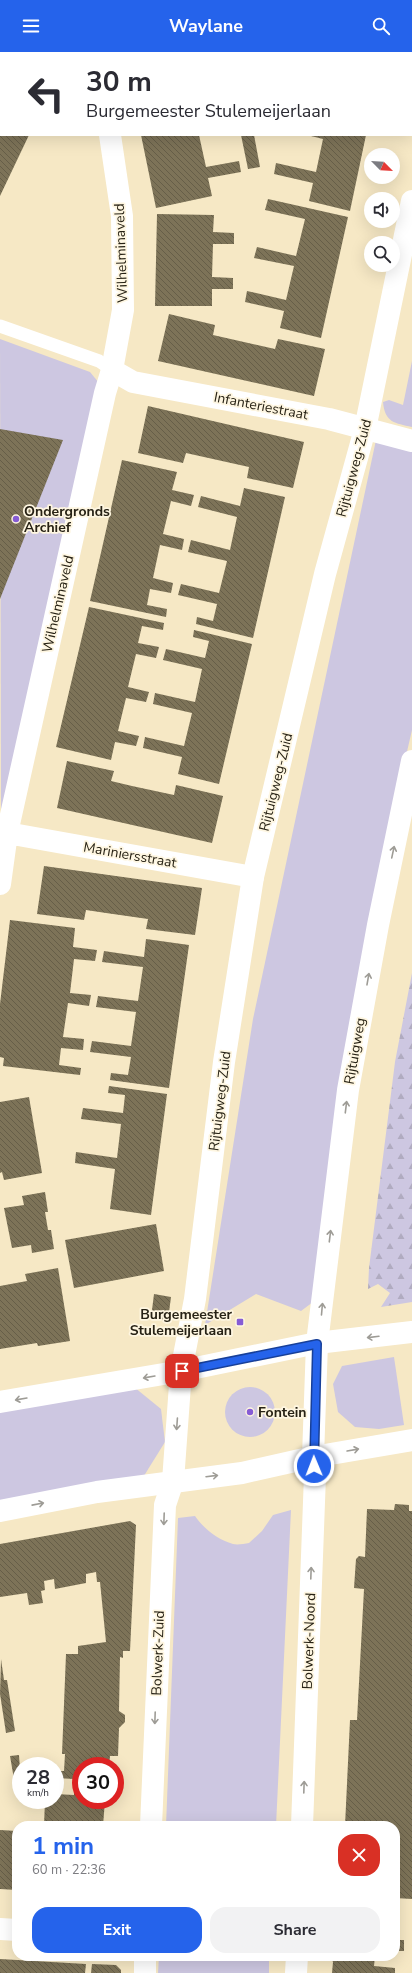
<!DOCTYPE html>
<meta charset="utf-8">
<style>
body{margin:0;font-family:"Nunito Sans",sans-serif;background:#f2f2f3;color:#2b2b33;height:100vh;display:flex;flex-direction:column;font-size:15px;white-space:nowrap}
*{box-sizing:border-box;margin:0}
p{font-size:13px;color:#7c7c81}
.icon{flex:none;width:22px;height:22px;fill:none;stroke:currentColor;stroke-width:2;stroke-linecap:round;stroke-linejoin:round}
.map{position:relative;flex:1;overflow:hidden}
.drawer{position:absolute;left:12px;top:1769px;width:388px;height:140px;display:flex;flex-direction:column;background:#fff;border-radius:16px;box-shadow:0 4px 16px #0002}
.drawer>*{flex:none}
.hud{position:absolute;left:0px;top:0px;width:412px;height:84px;box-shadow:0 4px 16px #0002;background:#fff;color:#2b2b33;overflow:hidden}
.needle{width:26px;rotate:114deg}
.controls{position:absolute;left:364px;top:96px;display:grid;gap:8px}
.controls a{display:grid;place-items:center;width:36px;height:36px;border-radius:50%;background:#fff;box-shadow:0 4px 16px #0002;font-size:20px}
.speed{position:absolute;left:12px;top:1705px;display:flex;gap:8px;font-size:20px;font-weight:700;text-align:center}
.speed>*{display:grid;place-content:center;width:52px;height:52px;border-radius:50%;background:#fff;box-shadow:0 4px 16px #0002;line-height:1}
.speed small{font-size:10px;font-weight:400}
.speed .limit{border:6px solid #d22;background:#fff;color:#111}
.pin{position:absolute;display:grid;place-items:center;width:34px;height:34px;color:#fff;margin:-17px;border-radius:8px;box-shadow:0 2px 6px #0006}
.me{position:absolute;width:44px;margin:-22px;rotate:359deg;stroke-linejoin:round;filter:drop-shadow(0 0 3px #0008)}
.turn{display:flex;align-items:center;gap:14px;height:84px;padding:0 20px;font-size:18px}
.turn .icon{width:52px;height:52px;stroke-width:2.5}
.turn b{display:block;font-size:28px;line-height:34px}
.round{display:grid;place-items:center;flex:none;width:42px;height:42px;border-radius:16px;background:#f2f2f3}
.headline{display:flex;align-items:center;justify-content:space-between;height:68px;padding:0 20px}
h1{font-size:24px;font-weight:700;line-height:30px;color:#2563eb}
.primary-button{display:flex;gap:8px;margin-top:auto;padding:8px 20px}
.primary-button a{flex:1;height:46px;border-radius:16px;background:#2563eb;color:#fff;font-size:16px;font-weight:700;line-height:46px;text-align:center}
.primary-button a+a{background:#f2f2f3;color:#2b2b33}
header{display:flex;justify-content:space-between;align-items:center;height:52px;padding:0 20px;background:#2563eb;color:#fff;font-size:18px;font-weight:700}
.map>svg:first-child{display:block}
.green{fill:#cdc7e1}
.forest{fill:url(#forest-firs)}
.building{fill:url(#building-back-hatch)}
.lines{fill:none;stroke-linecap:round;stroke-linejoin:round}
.lane{stroke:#fff;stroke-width:13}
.street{stroke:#fff;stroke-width:22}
.secondary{stroke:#fff;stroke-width:22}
.oneway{stroke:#9e9c96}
.route-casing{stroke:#184099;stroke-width:10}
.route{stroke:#2563eb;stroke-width:7}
.poi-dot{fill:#865cd5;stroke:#fef6e1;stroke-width:1.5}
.labels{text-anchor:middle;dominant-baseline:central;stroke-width:3.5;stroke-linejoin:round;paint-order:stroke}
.street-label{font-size:14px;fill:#272215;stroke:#fef6e1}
.poi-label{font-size:14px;font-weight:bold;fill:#272215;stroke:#fef6e1;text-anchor:start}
</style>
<header><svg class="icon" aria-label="menu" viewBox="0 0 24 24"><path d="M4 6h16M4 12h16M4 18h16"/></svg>Waylane<svg class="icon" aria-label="search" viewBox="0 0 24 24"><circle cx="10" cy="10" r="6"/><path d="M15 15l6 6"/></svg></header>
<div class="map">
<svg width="412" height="1921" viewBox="0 0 412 1921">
<defs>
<pattern id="forest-firs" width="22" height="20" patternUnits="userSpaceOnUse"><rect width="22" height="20" fill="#cdc7e1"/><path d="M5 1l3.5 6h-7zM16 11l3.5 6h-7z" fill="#b0abc0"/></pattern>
<pattern id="building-back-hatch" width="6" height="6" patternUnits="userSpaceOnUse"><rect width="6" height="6" fill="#7d7358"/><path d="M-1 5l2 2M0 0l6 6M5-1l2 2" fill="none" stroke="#665e48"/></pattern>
</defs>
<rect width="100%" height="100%" fill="#f6e8c5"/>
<g class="green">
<polygon points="0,287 90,320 99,331 1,760"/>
<path d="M412 309V375C395 371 385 371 383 350L389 348 403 353Z"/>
<polygon points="376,388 412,399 412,678 387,786 313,1250 301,1259 256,1242 205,1273 253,967"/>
<polygon points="394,1305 404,1373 379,1377 355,1375 338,1360 333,1332 342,1314"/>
<circle cx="250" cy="1360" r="25"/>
<polygon points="134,1335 161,1357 165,1390 142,1427 0,1450 0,1359"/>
<path d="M291 1458 276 1774H166L178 1466 195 1464C203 1476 218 1488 233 1492 237 1493 244 1492 249 1491L262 1479 273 1463Z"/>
<polygon points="159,1904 269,1904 269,1921 158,1921"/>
</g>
<polygon class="forest" points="412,921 412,1250 381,1255 390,1241 378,1232 368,1237 369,1216 395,1010"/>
<g class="building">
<polygon points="0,83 29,83 0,144"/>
<polygon points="141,83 199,83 206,115 239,109 241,120 208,126 212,144 156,156"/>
<polygon points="241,83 254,83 260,115 248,117"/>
<polygon points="307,83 366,83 350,159 309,149 313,131 274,122 276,111 316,120 323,87"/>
<polygon points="268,147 348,165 321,286 280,276 284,259 245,250 247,239 286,248 294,214 254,206 257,195 296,204 305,167 265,158"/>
<polygon points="157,162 214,163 213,180 234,181 234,192 213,192 212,225 233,226 233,237 212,237 212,254 155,254"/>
<polygon points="169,262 215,273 213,283 275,297 278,287 325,297 314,344 158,309"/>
<polygon points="148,354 304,390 293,436 247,426 249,415 186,401 183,411 138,401"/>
<polygon points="0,377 63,388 0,547"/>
<polygon points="122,408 177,420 172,438 194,443 191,454 171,449 163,482 184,487 182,498 160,493 153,526 173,531 171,541 150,537 147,553 167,557 166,565 90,549"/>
<polygon points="244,436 285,445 253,586 196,572 197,565 213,569 217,552 178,543 181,532 219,541 227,509 188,500 191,488 230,498 237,465 198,455 201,444 240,454"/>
<polygon points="89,555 164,571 163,578 142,574 138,591 159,595 156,606 136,602 128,635 149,640 146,650 126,646 118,679 139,684 136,694 115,690 111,708 56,695"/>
<polygon points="194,578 252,592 219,732 178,722 182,705 143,696 145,685 184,694 192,661 153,652 155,641 195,650 202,617 163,608 166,597 205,606 209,589 193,585"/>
<polygon points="67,709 114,719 111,729 132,734 174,743 176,733 223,744 212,791 57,756"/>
<polygon points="44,814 202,836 195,883 146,877 148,867 106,861 86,858 84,868 37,862"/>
<polygon points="10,868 75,876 73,895 97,898 95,909 74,907 70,941 91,943 89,954 68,951 63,985 84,987 83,998 61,996 59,1013 81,1016 80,1023 3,1014 4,1006 0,1005 0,952"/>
<polygon points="146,887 189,893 169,1036 110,1028 111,1021 128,1023 131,1005 90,1000 92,989 131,994 136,960 96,955 98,944 138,949 143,915 102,910 104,899 144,905"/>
<polygon points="109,1034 167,1042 151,1163 110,1157 115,1117 75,1111 76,1100 117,1106 121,1072 81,1067 83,1056 123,1061 125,1043 108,1041"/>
<polygon points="29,1045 42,1121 4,1128 2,1120 0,1121 0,1050"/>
<polygon points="45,1140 48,1160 45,1160 48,1178 51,1178 54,1197 32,1201 31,1193 12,1196 4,1156 24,1153 22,1144"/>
<polygon points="156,1172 164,1219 74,1236 65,1188"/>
<polygon points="58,1216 70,1289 38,1294 37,1291 0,1297 0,1234 27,1229 25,1222"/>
<polygon points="154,1242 171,1245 168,1268 151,1266"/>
<polygon points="395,1452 409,1453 409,1459 412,1459 412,1847 395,1846 395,1774 345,1774 350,1668 357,1668 364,1537 354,1536 356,1507 359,1504 365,1505 367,1457 394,1458"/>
<polygon points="130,1469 136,1473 130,1599 123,1599 123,1606 120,1605 119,1659 125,1663 125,1670 119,1676 118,1704 110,1704 109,1714 81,1714 81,1748 105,1748 103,1774 44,1774 45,1748 55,1748 55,1742 74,1743 74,1727 57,1726 57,1719 64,1719 65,1702 62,1702 66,1602 78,1602 78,1594 106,1590 100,1530 97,1530 96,1520 86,1522 86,1531 55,1537 54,1527 44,1529 45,1538 41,1539 43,1551 29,1553 27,1541 0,1545 0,1492"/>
<polygon points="1,1607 4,1628 7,1628 15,1679 6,1681 0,1642"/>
<polygon points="19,1703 21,1732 15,1733 10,1704"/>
<polygon points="0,1778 17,1779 17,1838 0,1837"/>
<rect x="395" y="1888" width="9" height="11"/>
<polygon points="330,1904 375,1904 374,1914 395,1916 395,1921 332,1921 333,1910"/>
<polygon points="0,1907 86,1912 85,1921 0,1921"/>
<polygon points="92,1912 116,1913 121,1918 121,1921 91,1921"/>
</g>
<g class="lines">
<polyline class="lane" points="0,274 99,309 112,318"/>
<g class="street">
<polyline points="95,1 98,0"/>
<polyline points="112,318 133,330 329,367 412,389"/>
<polyline points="0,780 7,781 105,341 112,318 123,258 122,164 110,83"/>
<polyline points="0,832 7,781 253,825"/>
<polyline points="151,1774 165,1453 173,1429 181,1319 195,1247 224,1010 253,825 325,522 365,377 412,149"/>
<polyline points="302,1774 315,1423 313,1405 317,1291 348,1038 378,873 412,709"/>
<polyline points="0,1877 17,1878"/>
<polyline points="145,1921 145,1904"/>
<polyline points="296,1921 297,1904"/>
</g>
<g class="secondary">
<polyline points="0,1350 181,1319 317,1291 412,1280"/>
<polyline points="0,1459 97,1440 242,1421 313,1405 412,1388"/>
</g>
</g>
<defs><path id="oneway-shaft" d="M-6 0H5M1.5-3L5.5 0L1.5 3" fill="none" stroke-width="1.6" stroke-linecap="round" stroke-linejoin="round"/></defs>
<g class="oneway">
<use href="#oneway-shaft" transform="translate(393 800) rotate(-78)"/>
<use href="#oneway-shaft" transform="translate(368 927) rotate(-80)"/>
<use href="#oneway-shaft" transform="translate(346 1055) rotate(-83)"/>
<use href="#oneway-shaft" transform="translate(330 1184) rotate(-83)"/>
<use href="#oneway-shaft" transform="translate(322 1257) rotate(-85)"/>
<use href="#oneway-shaft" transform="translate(373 1285) rotate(173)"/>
<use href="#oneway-shaft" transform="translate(149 1325) rotate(170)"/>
<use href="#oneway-shaft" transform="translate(21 1347) rotate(170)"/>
<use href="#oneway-shaft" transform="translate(177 1372) rotate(94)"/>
<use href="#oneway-shaft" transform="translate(353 1398) rotate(-10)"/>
<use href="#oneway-shaft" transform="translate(212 1424) rotate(-7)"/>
<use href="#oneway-shaft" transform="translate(38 1452) rotate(-11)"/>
<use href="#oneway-shaft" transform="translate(164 1467) rotate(92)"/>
<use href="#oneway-shaft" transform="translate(311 1521) rotate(-88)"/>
<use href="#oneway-shaft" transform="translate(155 1666) rotate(92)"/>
<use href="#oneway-shaft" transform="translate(304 1735) rotate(-88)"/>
</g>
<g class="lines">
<defs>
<polyline id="route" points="182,1319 317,1292 314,1414"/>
</defs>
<use href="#route" class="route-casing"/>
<use href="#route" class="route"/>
</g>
<g class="poi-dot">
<circle cx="16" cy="467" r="4"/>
<rect x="236" y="1266" width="8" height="8" rx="2"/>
<circle cx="250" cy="1360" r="4"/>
</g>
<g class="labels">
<g class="street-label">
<text transform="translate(121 201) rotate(-92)">Wilhelminaveld</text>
<text transform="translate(261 354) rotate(11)">Infanteriestraat</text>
<text transform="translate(354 416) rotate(-75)">Rijtuigweg-Zuid</text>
<text transform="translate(58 552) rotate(-77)">Wilhelminaveld</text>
<text transform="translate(276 730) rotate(-76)">Rijtuigweg-Zuid</text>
<text transform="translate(130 803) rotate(10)">Mariniersstraat</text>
<text transform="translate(355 999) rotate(-80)">Rijtuigweg</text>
<text transform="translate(220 1049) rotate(-83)">Rijtuigweg-Zuid</text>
<text transform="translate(309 1589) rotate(-88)">Bolwerk-Noord</text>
<text transform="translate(158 1601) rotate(-88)">Bolwerk-Zuid</text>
</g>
<g class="poi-label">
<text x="24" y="459">Ondergronds<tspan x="24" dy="16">Archief</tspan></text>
<text x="232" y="1262" text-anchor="end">Burgemeester<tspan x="232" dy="16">Stulemeijerlaan</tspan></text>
<text x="258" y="1360">Fontein</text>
</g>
</g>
</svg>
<div class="controls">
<a><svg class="needle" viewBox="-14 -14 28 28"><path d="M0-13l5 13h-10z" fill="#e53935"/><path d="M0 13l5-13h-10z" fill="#7c7c81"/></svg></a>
<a><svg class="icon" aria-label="sound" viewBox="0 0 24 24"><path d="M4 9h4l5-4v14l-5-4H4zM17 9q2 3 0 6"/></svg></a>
<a><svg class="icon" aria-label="search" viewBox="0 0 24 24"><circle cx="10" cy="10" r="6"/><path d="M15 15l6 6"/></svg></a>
</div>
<div class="speed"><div>28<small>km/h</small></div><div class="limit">30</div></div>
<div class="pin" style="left:182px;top:1319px;background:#d93025"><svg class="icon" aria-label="arrive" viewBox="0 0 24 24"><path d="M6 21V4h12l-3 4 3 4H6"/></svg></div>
<svg class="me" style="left:314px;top:1414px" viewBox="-20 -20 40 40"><circle r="17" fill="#2563eb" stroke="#fff" stroke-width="3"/><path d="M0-11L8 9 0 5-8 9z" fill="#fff"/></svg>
<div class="hud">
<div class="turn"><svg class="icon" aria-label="left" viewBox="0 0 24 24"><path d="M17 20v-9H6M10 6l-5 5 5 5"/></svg><div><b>30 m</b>Burgemeester Stulemeijerlaan</div></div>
</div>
<section class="drawer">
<div class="headline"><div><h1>1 min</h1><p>60 m · 22:36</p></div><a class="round" style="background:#d93025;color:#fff"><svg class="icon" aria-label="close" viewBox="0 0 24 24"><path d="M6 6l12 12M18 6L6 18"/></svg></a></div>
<div class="primary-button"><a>Exit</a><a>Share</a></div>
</section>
</div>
